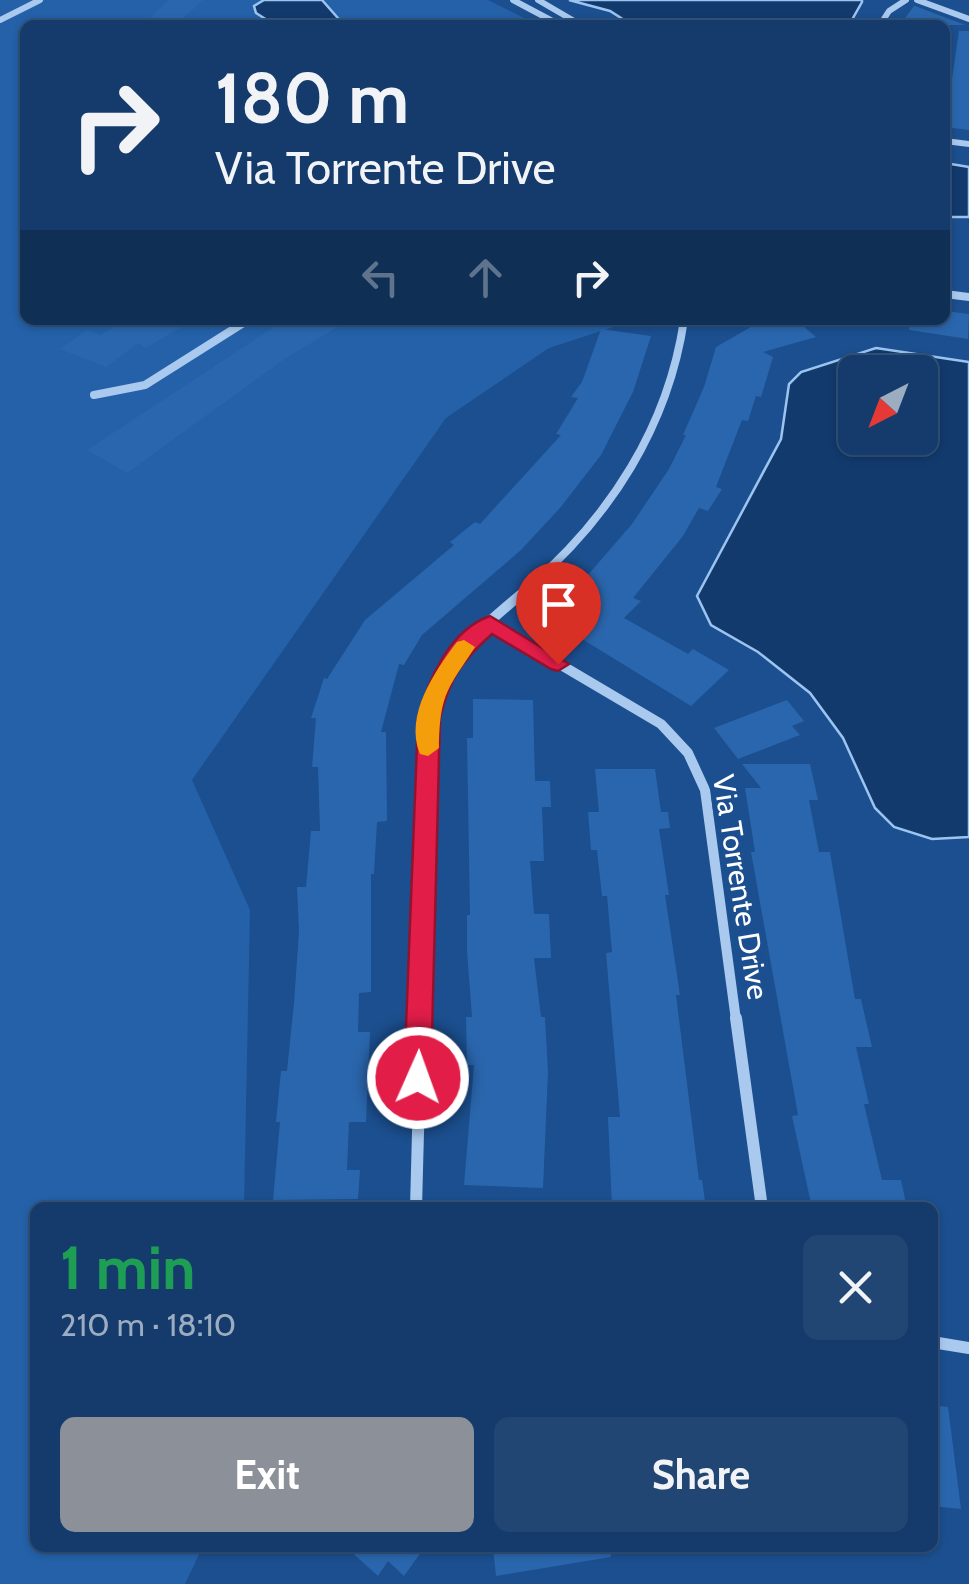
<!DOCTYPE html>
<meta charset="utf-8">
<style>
body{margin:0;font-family:Cabin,sans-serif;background:#214673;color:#f1f3f6;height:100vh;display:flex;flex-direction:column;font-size:38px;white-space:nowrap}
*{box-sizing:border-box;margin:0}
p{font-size:32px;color:#9dadc1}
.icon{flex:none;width:55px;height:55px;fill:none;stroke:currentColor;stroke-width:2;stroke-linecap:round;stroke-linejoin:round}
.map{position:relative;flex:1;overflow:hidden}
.details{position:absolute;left:30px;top:1202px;width:908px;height:350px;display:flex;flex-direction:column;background:#143b6b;border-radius:15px;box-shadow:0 2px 8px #0004,0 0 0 2px #33557e}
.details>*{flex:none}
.guide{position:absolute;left:20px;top:20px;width:930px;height:305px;border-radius:15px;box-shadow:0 2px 8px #0004,0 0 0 2px #33557e;background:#143b6b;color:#f1f3f6;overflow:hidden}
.needle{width:65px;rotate:222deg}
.tools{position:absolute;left:838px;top:355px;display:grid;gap:20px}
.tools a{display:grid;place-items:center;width:100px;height:100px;border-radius:15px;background:#143b6b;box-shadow:0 2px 8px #0004,0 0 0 2px #33557e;font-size:50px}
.pin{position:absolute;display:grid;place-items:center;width:85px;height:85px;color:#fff;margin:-102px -42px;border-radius:50% 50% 50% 0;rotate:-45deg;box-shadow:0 0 10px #0007}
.pin .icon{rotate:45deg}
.me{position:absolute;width:110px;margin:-55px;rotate:2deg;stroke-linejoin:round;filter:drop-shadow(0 0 8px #0008)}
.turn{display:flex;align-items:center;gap:35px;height:210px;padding:0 30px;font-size:45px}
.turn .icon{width:130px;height:130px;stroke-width:2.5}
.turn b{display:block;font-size:70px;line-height:85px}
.lanes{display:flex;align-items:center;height:95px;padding:0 30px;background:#0003;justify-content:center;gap:50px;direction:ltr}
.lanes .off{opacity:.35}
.round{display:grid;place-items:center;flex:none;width:105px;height:105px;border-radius:15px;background:#214673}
.summary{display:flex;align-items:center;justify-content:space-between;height:170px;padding:0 30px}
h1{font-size:60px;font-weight:700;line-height:75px;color:#1e9e55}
.action{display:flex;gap:20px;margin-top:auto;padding:20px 30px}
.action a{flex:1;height:115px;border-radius:15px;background:#8c9099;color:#fff;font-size:40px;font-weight:700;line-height:115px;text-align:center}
.action a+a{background:#214673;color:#f1f3f6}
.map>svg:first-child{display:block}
.green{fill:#2461a8}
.water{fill:#123a6d;stroke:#9cc4f0;stroke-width:2.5;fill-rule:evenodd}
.building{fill:#2a66ad}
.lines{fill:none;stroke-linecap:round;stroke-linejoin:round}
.minor-far3{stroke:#a9c9ee;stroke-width:6}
.minor-far2{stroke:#a9c9ee;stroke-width:8}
.minor-far1{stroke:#a9c9ee;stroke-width:10}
.minor{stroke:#a9c9ee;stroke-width:12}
.route{fill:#e11d48;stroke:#92132f;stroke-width:2.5}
.slow{fill:#f59e0b}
.labels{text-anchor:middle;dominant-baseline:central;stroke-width:10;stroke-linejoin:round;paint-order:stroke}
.street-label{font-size:30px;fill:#fff;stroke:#1b4f8f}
</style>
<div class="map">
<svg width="969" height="1584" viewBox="0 0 969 1584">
<rect width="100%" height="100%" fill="#1b4f8f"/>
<polygon class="green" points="0,0 488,0 538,25 25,25 25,320 635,320 549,348 446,418 192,780 250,910 244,1207 35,1208 35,1548 202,1548 185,1584 0,1584"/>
<g class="water">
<polygon points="264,0 322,0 344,25 275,25 256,13 254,6"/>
<polygon points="569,0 862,0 862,2 849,25 632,25 610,11"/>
<polygon points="945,163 969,167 969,217 945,217"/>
<path d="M876 348 969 362V837L932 839 894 827 875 808 843 738 810 693 758 652 711 625 697 596 781 439 789 384 801 372ZM920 372V438H855V372Z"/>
</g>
<g class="building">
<polygon points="169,0 203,0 180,21 150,17"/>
<polygon points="914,6 915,6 965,25 900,25"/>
<polygon points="959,31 969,31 969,130 945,127"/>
<polygon points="945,311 969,314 968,339 909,330 910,320 945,320"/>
<polygon points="127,320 193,320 146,348 138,343 106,367 60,349 87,330 100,335"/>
<polygon points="285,320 349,320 283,360 127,473 87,450"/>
<polygon points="763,320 796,320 816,337 763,352 773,357 761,397 756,396 748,421 742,420 716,487 722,489 708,511 699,508 683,536 633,598 641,601 624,618 688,654 693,649 729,670 691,706 582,639 573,646 534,624 587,576 632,524 669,469 686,435 683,435 704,387 716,347"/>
<polygon points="601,329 651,336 633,392 601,455 560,508 521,550 422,635 404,665 399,664 381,732 386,732 387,821 377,822 374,874 371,874 371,992 359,993 358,1032 370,1032 366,1122 349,1122 347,1170 360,1170 358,1199 273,1200 280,1122 276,1122 281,1071 287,1071 294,1003 299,931 297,887 306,887 311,831 320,831 318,767 312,767 316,718 311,718 324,678 327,679 365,620 454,545 450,542 475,522 480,524 561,435 556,434 578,398 571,397 582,382"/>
<polygon points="473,699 533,700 535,781 550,781 551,807 542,807 544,861 530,861 534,914 549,914 551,958 534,958 541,1017 545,1017 548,1072 543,1188 464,1185 474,1065 467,1065 466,1017 472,1017 467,951 467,915 470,915 467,738 473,738"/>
<polygon points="787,700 804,721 792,726 800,735 738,759 714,728"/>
<polygon points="742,764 810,764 818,800 809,800 819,852 830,852 855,999 861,999 872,1047 856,1047 869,1104 864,1104 882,1180 901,1180 907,1208 812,1208 792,1116 798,1115 751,852 755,852 745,788 761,788"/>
<polygon points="595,769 655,769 661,812 668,812 670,828 659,829 669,895 665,895 680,995 676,995 699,1180 702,1180 706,1208 612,1208 608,1117 620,1117 606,953 612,952 607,896 602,896 597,850 591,850 588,812 599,812"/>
<polygon points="932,1405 948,1407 961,1509 932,1506"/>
<polygon points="347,1548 424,1548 404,1576 388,1561 378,1576"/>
<polygon points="493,1548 610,1548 611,1557 496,1576"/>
</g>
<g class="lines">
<g class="minor-far3">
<polyline points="513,0 560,25"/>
<polyline points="538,0 581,25"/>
<polyline points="917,0 969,19"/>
<polyline points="0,20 40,0"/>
<polyline points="880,25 889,11 906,0"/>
<polyline points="945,141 969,144"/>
</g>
<g class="minor-far2">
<polyline points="945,294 969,297"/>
<polyline points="94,395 145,385 248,320"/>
<path d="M529 587C610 517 668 427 684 320"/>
</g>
<g class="minor-far1">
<polyline points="490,623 661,724 688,753 705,790 736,1020"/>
<path d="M421 1020 429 718C444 654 484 626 532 585"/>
</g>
<g class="minor">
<polyline points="736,1018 762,1208"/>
<polyline points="416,1208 421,1018"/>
<polyline points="932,1342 969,1348"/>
</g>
</g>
<path class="route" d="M490 616 569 664 558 671 551 669 492 634C461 662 450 677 440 718L431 1078 427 1087 418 1090 408 1087 404 1078 418 718C428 681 449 630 490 616Z"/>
<path class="slow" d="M464 640 475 647C447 690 440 694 439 748L428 756 420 754C404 715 435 671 457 642Z"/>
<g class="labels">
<g class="street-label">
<text transform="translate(741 887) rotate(81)">Via Torrente Drive</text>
</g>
</g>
</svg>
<div class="tools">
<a><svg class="needle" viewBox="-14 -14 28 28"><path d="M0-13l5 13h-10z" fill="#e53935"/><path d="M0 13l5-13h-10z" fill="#9dadc1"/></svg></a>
</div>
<div class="pin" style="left:558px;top:664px;background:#d93025"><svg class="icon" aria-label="arrive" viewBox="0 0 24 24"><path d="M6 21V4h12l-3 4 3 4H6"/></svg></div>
<svg class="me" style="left:418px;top:1078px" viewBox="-20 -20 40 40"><circle r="17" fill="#e11d48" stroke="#fff" stroke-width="3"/><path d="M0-11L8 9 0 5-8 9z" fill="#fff"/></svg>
<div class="guide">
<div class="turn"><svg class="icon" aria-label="right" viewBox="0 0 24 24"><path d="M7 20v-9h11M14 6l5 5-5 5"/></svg><div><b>180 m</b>Via Torrente Drive</div></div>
<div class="lanes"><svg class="icon off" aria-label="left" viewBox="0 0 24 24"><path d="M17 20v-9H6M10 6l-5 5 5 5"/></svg><svg class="icon off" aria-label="ahead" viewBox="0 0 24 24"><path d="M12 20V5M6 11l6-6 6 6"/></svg><svg class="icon" aria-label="right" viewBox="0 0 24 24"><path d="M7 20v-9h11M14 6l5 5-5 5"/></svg></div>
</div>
<section class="details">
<div class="summary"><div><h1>1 min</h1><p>210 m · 18:10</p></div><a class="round"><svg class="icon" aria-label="close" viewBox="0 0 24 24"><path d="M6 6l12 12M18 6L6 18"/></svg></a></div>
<div class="action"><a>Exit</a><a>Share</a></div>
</section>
</div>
